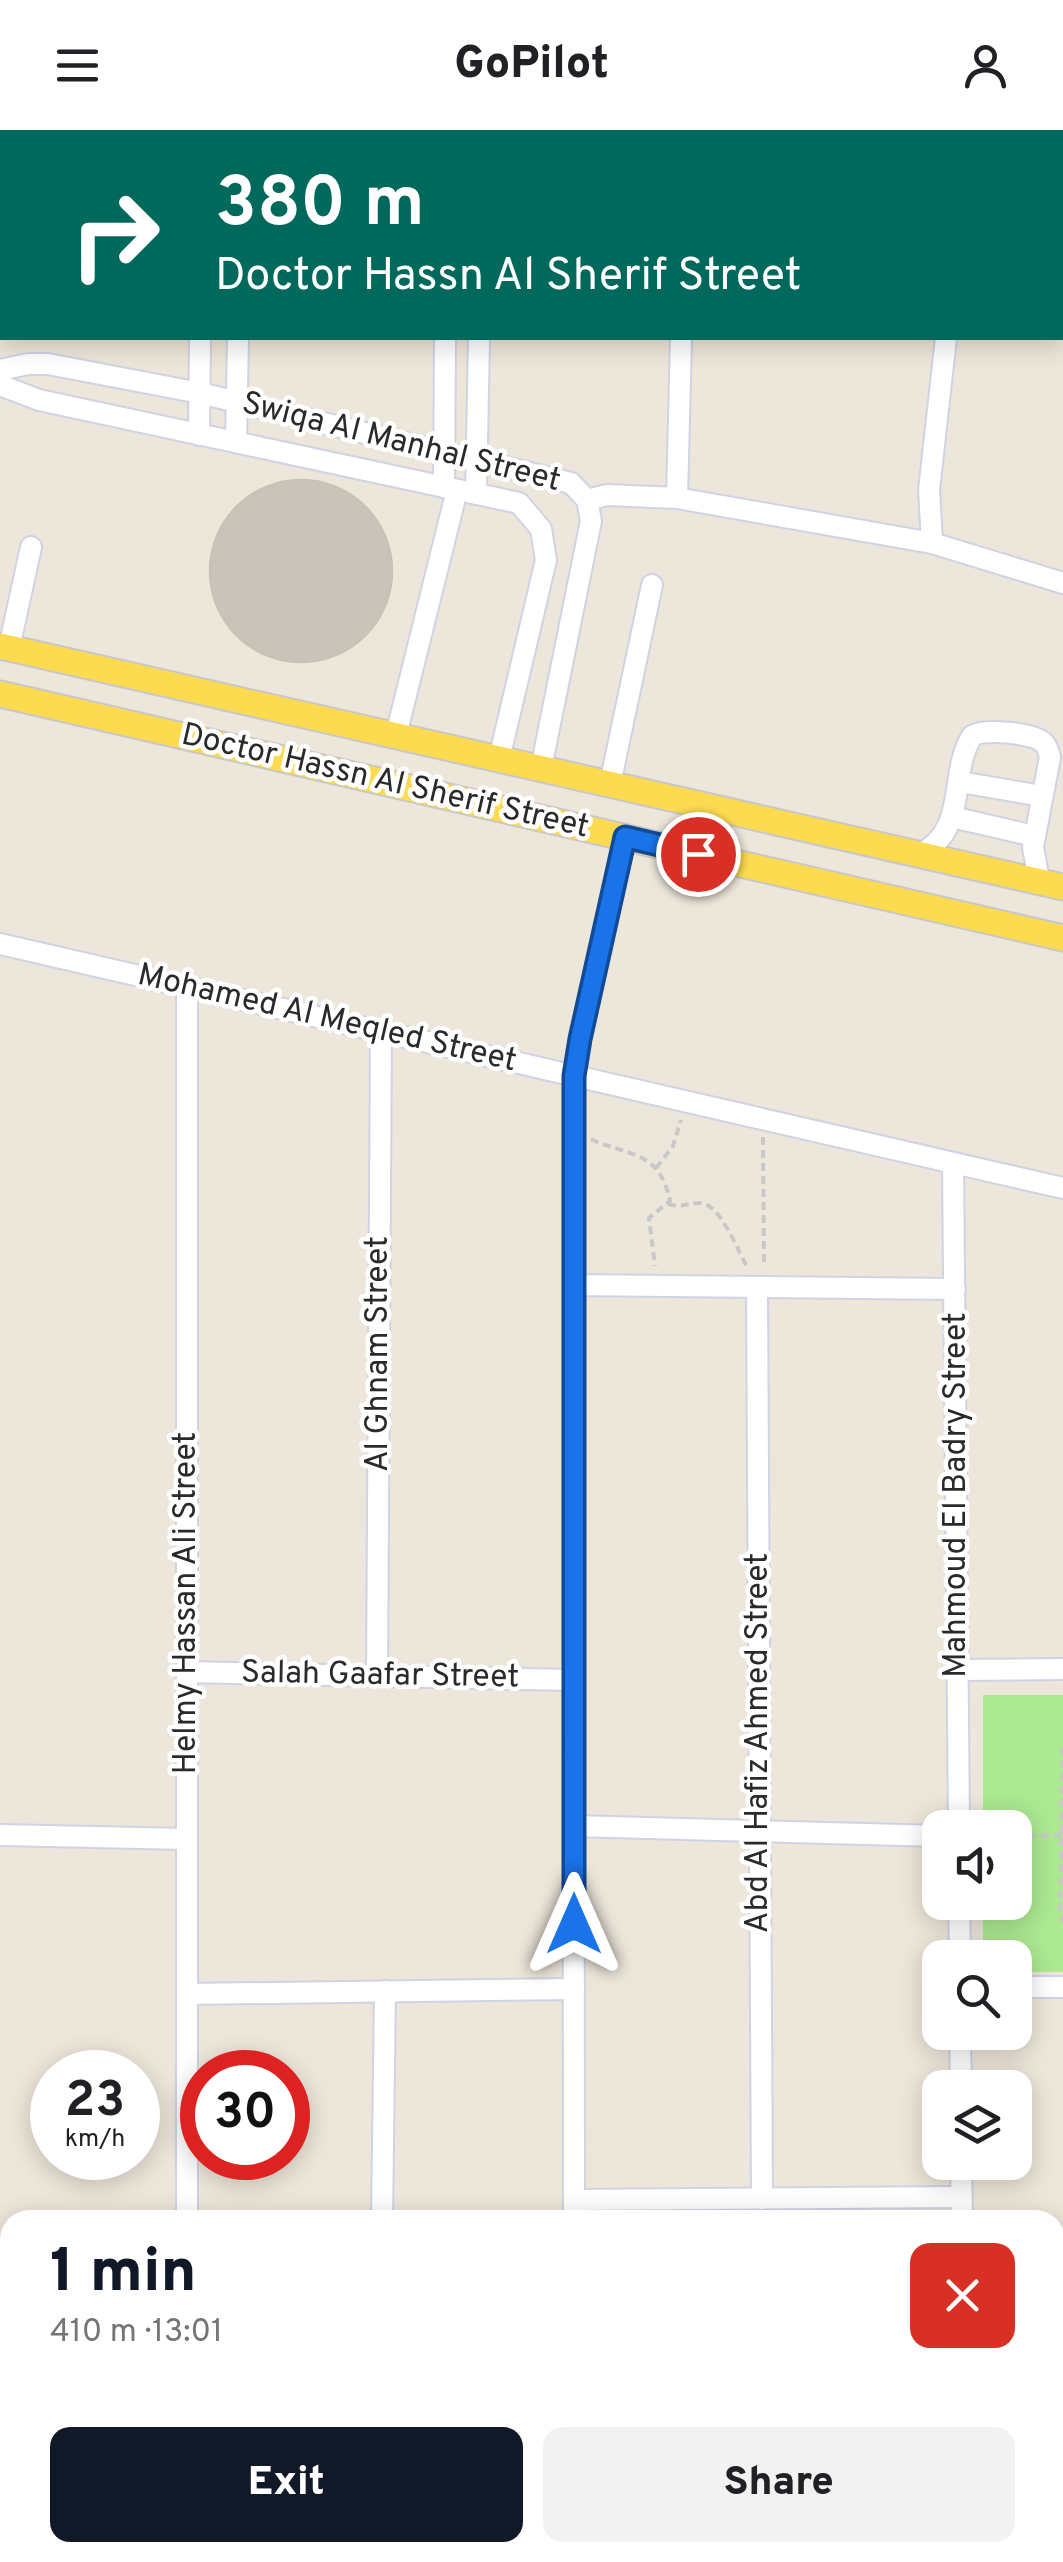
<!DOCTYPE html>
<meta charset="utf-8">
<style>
body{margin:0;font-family:Overpass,sans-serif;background:#f2f2f2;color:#202124;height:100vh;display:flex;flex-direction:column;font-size:38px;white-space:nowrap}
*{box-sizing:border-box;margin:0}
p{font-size:32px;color:#757577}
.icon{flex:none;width:55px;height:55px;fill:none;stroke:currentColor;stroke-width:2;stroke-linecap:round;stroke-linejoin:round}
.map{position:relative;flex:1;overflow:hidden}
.panel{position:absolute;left:0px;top:2080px;width:1065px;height:352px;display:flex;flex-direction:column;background:#fff;border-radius:30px 30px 0 0;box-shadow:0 5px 25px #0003}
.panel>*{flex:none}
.hud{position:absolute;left:0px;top:0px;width:1065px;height:210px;box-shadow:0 5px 25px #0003;background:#00695c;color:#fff;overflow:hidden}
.fabs{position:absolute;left:922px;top:1680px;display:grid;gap:20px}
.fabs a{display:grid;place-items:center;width:110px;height:110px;border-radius:20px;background:#fff;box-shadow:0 5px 25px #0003;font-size:50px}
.speed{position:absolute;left:30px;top:1920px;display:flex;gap:20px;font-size:50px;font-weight:700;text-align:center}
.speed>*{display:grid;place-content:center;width:130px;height:130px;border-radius:50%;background:#fff;box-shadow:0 5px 25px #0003;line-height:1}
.speed small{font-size:25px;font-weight:400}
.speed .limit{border:15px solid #d22;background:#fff;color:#111}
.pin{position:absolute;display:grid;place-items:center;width:85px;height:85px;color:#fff;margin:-42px;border:5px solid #fff;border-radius:50%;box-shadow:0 2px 10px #0007}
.me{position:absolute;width:110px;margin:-55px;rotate:0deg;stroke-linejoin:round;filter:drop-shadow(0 0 8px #0008)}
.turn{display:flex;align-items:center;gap:35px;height:210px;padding:0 50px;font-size:45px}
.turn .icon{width:130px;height:130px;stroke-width:2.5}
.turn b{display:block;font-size:70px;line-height:85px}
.round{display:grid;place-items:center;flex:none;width:105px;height:105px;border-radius:20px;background:#f2f2f2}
.summary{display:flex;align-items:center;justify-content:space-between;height:170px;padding:0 50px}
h1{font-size:60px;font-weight:800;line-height:75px;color:#111827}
.action{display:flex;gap:20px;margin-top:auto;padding:20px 50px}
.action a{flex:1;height:115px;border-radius:20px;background:#111827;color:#fff;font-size:40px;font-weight:800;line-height:115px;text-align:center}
.action a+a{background:#f2f2f2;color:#202124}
header{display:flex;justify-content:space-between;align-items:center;height:130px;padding:0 50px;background:#fff;font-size:45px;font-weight:800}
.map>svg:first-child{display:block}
.green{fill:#ace992}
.building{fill:#c8c4b9;stroke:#c9c2b4;stroke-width:2.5}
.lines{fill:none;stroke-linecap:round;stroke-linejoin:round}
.minor-casing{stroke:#d0d3e4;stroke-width:24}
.major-casing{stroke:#c8c8c8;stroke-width:29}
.path{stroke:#c8c8c8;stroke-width:4;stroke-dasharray:8 5;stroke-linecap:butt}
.minor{stroke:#fff;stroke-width:20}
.major{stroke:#fddb50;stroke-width:25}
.route-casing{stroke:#114b97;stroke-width:25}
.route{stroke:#1a73e8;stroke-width:18}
.labels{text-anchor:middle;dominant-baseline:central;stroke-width:9;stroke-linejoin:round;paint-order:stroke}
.street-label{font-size:32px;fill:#2a2a2a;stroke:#fff}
</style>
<header><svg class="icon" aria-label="menu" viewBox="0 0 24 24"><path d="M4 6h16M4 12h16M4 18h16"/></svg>GoPilot<svg class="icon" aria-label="person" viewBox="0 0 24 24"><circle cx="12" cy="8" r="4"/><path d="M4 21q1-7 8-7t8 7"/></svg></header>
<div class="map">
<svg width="1063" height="2432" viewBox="0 0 1063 2432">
<rect width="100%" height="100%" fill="#ede6da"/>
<g class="green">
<polygon points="346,0 550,0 346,2"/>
<polygon points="983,1565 1063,1565 1063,1842 1015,1842 1015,1828 983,1827 983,1773 1015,1772 1015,1698 983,1697"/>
</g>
<circle class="building" cx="301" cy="441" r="91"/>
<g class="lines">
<defs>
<g id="minor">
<polyline points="594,0 594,2"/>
<polyline points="944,0 944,2"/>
<polyline points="330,2 330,0"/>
<polyline points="0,52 2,52"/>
<polyline points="0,240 28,234 48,234 200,263 571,353 587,370 591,391 541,638"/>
<polyline points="0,255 39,270 519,373 541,399 546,430 499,629"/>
<polyline points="199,305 200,208"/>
<polyline points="236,312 238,208"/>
<polyline points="444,357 445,208"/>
<polyline points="476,364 479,208"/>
<polyline points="677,368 681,208"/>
<polyline points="587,370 607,365 677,368 932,413 1063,453"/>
<polyline points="932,413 929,360 946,208"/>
<polyline points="9,518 31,417"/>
<polyline points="396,605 457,360"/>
<polyline points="960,652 1042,666"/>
<polyline points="610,654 652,455"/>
<polyline points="952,687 1034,706"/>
<path d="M920 724C969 699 948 645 972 606 984 598 1031 603 1043 612 1048 617 1048 621 1050 627L1033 717 1039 751"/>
<polyline points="0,814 1063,1058"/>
<polyline points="953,1033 959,1698"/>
<polyline points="573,1155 955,1159"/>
<polyline points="757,1157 762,2069"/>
<polyline points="958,1540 1063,1539"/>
<polyline points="187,1542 573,1550"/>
<polyline points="377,1546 381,901"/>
<polyline points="574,1696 940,1706"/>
<polyline points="0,1705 187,1709"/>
<polyline points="959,1772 960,1828"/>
<polyline points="1015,1857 1063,1857"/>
<polyline points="187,1864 574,1859"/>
<polyline points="960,1902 961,1958"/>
<polyline points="961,2032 962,2090"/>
<polyline points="574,2070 961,2067"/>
<polyline points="187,2090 187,857"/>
<polyline points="382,2090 385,1861"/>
<polyline points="574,2090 573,967 580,909 625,707"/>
<polyline points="1055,2194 1063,2194"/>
<polyline points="901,2422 901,2432"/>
<polyline points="1021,2422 1021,2432"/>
<polyline points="187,2429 787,2432"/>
</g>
<g id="major">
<polyline points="0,516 1063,757"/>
<polyline points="0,564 1063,808"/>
</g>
</defs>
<use href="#minor" class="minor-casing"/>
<use href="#major" class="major-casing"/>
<g class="path">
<polyline points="103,2 103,0"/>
<polyline points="763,1007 764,1137"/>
<path d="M591 1009C629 1027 659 1019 670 1071L649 1088 655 1136"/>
<polyline points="656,1038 673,1016 681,990"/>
<path d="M668 1074C681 1078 688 1073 700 1073 720 1073 738 1121 747 1137"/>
<polyline points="1063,1617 1060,1782 1063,1792"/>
<polyline points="1015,1706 1063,1705"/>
<polyline points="826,2422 827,2432"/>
</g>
<use href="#minor" class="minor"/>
<use href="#major" class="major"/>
</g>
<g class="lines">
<defs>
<polyline id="route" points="574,1794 574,946 580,909 625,707 698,724"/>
</defs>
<use href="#route" class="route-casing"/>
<use href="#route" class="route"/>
</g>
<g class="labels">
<g class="street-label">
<text transform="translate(401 313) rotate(14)">Swiqa Al Manhal Street</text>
<text transform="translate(385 652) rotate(13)">Doctor Hassn Al Sherif Street</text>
<text transform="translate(327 889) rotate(13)">Mohamed Al Meqled Street</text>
<text transform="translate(379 1224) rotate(-90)">Al Ghnam Street</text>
<text transform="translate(957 1365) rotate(-90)">Mahmoud El Badry Street</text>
<text transform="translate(187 1473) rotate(-90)">Helmy Hassan Ali Street</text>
<text transform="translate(380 1546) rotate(1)">Salah Gaafar Street</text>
<text transform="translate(759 1613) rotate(-90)">Abd Al Hafiz Ahmed Street</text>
</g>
</g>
</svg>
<div class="fabs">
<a><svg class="icon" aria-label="sound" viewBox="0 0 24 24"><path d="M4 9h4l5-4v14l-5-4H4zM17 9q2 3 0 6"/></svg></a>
<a><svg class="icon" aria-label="search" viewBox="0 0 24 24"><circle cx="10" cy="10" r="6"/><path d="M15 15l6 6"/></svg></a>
<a><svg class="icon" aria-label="layers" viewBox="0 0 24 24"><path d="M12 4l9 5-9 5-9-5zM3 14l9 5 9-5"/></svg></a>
</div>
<div class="speed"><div>23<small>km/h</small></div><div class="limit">30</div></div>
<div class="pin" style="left:698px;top:724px;background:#d93025"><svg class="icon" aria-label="arrive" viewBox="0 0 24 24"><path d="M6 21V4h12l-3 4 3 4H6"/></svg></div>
<svg class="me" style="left:574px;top:1794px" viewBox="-20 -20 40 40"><path d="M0-17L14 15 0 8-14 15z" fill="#1a73e8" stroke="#fff" stroke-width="4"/></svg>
<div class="hud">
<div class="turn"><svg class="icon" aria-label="right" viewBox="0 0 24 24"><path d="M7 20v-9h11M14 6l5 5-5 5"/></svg><div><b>380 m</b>Doctor Hassn Al Sherif Street</div></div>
</div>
<section class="panel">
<div class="summary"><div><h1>1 min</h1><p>410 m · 13:01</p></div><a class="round" style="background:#d93025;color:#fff"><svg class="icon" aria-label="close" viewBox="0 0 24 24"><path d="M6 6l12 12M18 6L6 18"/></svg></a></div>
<div class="action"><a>Exit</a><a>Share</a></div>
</section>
</div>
